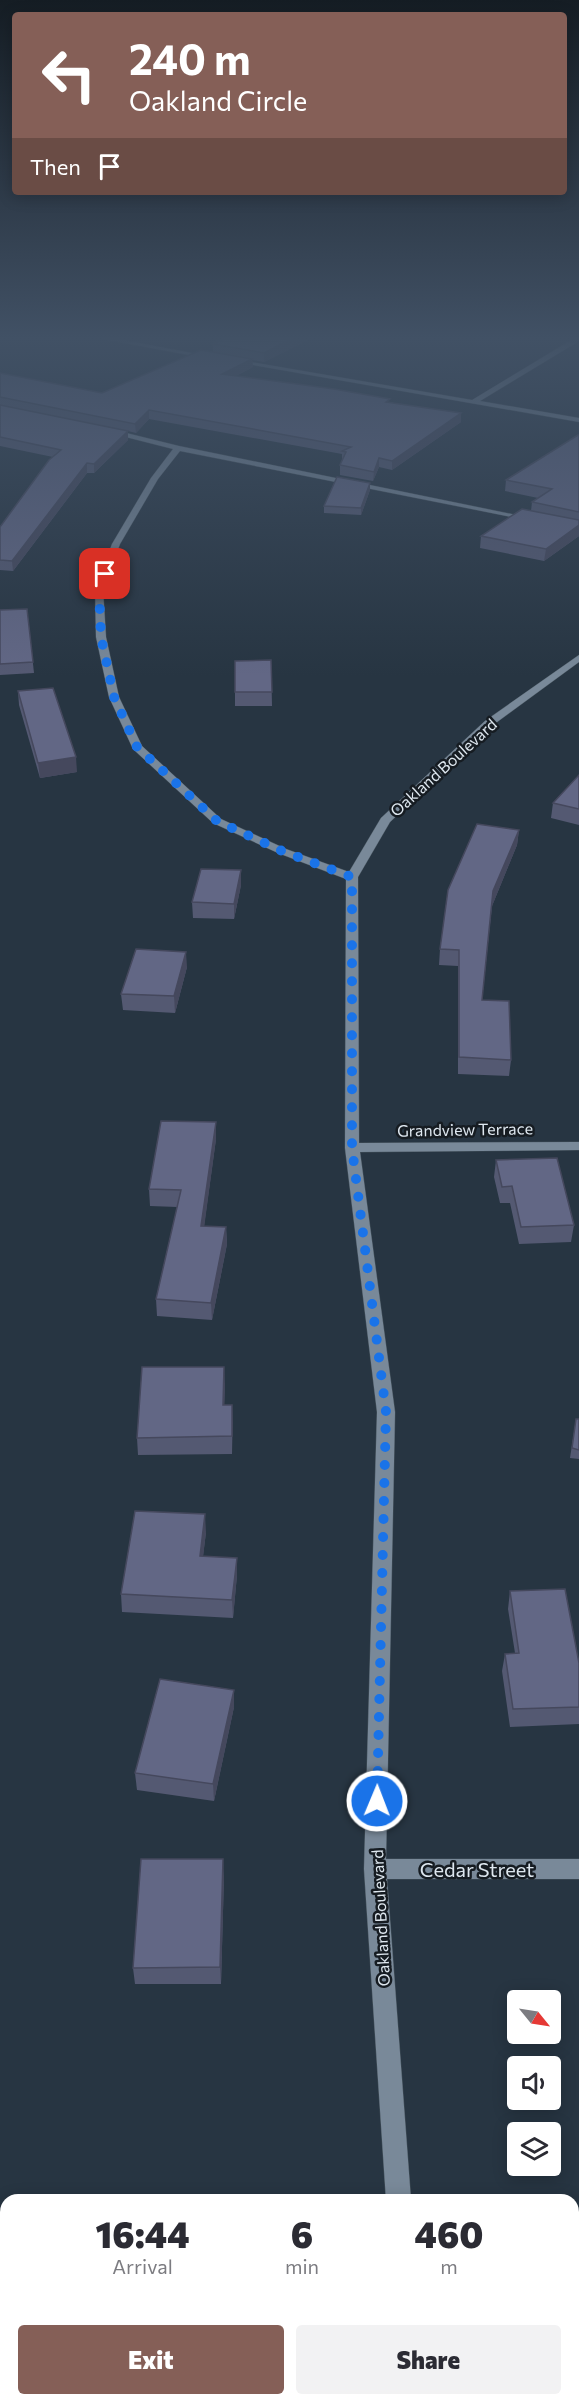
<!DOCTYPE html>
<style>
body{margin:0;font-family:Commissioner,sans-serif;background:#f2f2f3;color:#2b2b33;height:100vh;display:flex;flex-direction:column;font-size:22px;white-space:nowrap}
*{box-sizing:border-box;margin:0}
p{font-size:20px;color:#7c7c81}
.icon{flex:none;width:33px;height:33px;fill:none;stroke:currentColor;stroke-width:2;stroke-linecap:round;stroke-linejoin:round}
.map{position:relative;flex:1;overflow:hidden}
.sheet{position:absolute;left:0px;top:2194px;width:579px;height:212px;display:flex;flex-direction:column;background:#fff;border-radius:18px 18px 0 0;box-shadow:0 3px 15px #0003}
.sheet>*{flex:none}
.banner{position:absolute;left:12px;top:12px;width:555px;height:183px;border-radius:6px;box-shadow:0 3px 15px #0003;background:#855f57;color:#fff;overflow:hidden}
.needle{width:39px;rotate:120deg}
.tools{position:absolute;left:507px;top:1990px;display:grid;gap:12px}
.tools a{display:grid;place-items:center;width:54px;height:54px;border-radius:6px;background:#fff;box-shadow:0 3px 15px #0003;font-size:30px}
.pin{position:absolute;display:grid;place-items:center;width:51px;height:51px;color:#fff;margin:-26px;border-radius:12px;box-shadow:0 3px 9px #0006}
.me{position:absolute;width:66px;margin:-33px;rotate:1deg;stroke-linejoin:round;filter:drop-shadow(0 0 4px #0008)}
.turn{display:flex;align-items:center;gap:21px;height:126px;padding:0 18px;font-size:27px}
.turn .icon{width:78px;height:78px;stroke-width:2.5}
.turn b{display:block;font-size:42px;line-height:51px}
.then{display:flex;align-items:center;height:57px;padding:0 18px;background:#0003;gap:12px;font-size:22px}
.eta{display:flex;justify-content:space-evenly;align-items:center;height:102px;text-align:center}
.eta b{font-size:36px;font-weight:800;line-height:42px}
.action{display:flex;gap:12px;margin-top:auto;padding:12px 18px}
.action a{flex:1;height:69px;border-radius:6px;background:#855f57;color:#fff;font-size:24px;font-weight:800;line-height:69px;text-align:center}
.action a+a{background:#f2f2f3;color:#2b2b33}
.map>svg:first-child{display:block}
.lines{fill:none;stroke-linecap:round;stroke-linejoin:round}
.minor-casing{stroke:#45525c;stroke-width:1}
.minor{fill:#798999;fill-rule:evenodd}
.wall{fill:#545972}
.shaded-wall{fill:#45485d}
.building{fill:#626785;stroke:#45485d;stroke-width:1.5}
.route{stroke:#1a73e8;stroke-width:10;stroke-dasharray:0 18}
.labels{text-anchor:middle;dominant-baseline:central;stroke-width:5;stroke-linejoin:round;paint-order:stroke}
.street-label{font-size:16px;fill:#dee7ef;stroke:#161c22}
.near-street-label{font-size:20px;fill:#dee7ef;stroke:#161c22}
</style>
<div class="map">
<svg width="579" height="2405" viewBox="0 0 579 2405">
<rect width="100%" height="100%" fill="#273542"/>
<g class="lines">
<defs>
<g id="minor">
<polygon points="103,339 118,339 213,357 210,359"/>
<polygon points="573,339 579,339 579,341 480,401 579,418 579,422 230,361 233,359 472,400"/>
<polygon points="106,428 179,446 536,519 532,521 180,451 158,479 120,544 103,589 106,637 119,697 142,746 221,819 286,849 349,872 381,818 485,721 579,655 579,662 493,725 390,822 358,877 359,1143 579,1142 579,1150 360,1152 395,1412 386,1859 579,1859 579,1879 387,1879 411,2200 386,2200 364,1869 377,1412 345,1148 346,879 278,853 213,823 133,749 109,697 96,637 95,589 112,544 151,478 173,449 106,432"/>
<rect x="399" y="2400" width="28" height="5"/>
</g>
</defs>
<use href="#minor" class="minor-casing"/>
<use href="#minor" class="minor"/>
</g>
<g class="wall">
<polygon points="209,339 310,339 264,362 252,360 253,367 236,376 390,402 461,422 392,470 379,467 373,481 340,475 340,465 342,461 342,454 149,419 136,433 128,431 128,440 94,473 87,473 13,571 0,570 0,527 53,457 0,446 0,373 102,393 213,352 213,344 220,341"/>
<polygon points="579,436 579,536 544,561 480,548 481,536 531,511 532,502 538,498 505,491 506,480"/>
<polygon points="370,483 370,490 361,515 324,513 324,506"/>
<polygon points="27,609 34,673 0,675 0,610"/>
<polygon points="271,660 272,706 235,706 235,661"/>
<polygon points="18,691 77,772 40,778 19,705"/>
<polygon points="579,775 579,825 551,818 553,803"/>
<polygon points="519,830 517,845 492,906 482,1000 511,1060 509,1076 458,1074 458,966 439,965 440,949"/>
<polygon points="241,870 241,885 234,919 193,918 192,902"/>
<polygon points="187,967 175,1013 123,1010 121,994"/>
<polygon points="216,1139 204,1226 226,1227 227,1244 212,1320 157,1316 156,1299 177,1207 150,1206 149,1189"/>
<polygon points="496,1160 574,1225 571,1242 519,1244 510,1203 500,1203 494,1177"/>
<polygon points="225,1384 224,1405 232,1405 232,1454 138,1455 137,1438"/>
<polygon points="576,1419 579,1419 579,1459 570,1458"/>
<polygon points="206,1532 203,1556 237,1575 233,1618 122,1612 121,1594"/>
<polygon points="510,1591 579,1663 579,1724 510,1727 502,1671 505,1654 515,1653 508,1609"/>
<polygon points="234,1707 214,1801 137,1790 135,1773"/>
<polygon points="224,1876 221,1984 135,1984 133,1968"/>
</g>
<g class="shaded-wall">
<polygon points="291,339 310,339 264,362 264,353"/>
<polygon points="252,359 253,367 223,382 222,374"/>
<polygon points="149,410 149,419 136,433 135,424"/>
<polygon points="461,413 461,422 392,470 392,461"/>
<polygon points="128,431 128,440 94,473 94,464"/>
<polygon points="379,458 379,467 373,481 374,472"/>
<polygon points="87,463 87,473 13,571 12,561"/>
<polygon points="370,483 370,490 361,515 361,508"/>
<polygon points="579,525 579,536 544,561 546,549"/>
<polygon points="76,757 77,772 40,778 38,763"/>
<polygon points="519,830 517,845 492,906 493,891"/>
<polygon points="241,870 241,885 234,919 234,904"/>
<polygon points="186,952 187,967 175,1013 174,996"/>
<polygon points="216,1122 216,1139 202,1243 201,1226"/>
<polygon points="226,1227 227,1244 212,1320 211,1303"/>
<polygon points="224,1367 225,1384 224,1422 223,1405"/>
<polygon points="232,1405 233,1423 232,1454"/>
<polygon points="205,1514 206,1532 201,1574 200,1556"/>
<polygon points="237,1558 237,1575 233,1618 232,1600"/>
<polygon points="234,1690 234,1707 214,1801 213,1784"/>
<polygon points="223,1859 224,1876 221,1984 220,1967"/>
</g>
<g class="building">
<polygon points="224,339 291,339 264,353 213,344"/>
<polygon points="201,350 252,359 222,374 334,389 390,399 386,402 461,413 392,461 379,458 374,472 340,465 346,452 342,451 351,447 149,410 135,424 0,397 0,373 102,393"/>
<polygon points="0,405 128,431 94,464 87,463 12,561 0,560 0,527 49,460 61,450 0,437"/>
<polygon points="578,435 579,436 579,512 532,502 552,489 506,480"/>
<polygon points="337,477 370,483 361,508 324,506"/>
<polygon points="522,509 579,520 579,525 546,549 481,536"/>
<polygon points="27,609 33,662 0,664 0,610"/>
<polygon points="271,660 272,692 235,692 235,661"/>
<polygon points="53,688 76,757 38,763 18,691"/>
<polygon points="579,775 579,809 553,803"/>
<polygon points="477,824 519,830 493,891 482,1000 509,1001 511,1060 459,1057 459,950 440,949 448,890"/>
<polygon points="201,869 241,870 234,904 192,902"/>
<polygon points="136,949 186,952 174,996 121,994"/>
<polygon points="161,1121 216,1122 201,1226 226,1227 211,1303 156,1299 181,1190 149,1189"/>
<polygon points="557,1158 574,1225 521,1227 512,1186 502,1187 496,1160"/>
<polygon points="142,1367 224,1367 223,1405 232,1405 232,1436 137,1438"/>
<polygon points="576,1419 579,1419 579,1450 572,1448"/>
<polygon points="135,1511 205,1514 200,1556 237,1558 232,1600 121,1594"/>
<polygon points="565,1589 579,1663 579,1707 513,1709 505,1654 519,1653 510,1591"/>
<polygon points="160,1679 234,1690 213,1784 135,1773"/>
<polygon points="141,1859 223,1859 220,1967 133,1968"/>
</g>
<linearGradient id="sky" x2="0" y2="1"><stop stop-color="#151d24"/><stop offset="0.5" stop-color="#415165"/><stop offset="1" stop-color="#415165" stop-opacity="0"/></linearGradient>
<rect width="579" height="676" fill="url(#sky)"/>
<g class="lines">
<polyline class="route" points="105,574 99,590 101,637 114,697 137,747 217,821 282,851 352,877 352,1148 386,1412 377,1801"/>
</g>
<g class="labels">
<g class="street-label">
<text transform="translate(443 767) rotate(-42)">Oakland Boulevard</text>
<text transform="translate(465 1129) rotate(-1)">Grandview Terrace</text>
<text transform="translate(380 1918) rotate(-93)">Oakland Boulevard</text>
</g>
<g class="near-street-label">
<text x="477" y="1869">Cedar Street</text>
</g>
</g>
</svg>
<div class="tools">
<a><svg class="needle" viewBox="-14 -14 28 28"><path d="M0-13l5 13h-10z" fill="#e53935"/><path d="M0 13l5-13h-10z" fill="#7c7c81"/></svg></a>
<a><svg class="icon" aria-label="sound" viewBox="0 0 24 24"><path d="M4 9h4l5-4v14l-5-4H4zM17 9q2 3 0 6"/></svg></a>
<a><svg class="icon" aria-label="layers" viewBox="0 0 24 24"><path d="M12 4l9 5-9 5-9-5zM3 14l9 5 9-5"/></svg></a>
</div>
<div class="pin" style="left:105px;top:574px;background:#d93025"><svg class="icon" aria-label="arrive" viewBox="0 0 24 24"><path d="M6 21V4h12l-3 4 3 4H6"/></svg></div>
<svg class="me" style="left:377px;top:1801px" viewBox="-20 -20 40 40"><circle r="17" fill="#1a73e8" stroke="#fff" stroke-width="3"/><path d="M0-11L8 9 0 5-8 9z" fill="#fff"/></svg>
<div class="banner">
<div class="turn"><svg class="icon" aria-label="left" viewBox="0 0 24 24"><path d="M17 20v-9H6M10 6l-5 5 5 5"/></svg><div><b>240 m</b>Oakland Circle</div></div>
<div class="then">Then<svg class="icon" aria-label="arrive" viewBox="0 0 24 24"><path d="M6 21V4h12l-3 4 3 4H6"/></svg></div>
</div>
<section class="sheet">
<div class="eta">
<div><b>16:44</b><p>Arrival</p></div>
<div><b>6</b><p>min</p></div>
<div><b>460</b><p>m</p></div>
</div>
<div class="action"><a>Exit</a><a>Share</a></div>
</section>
</div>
